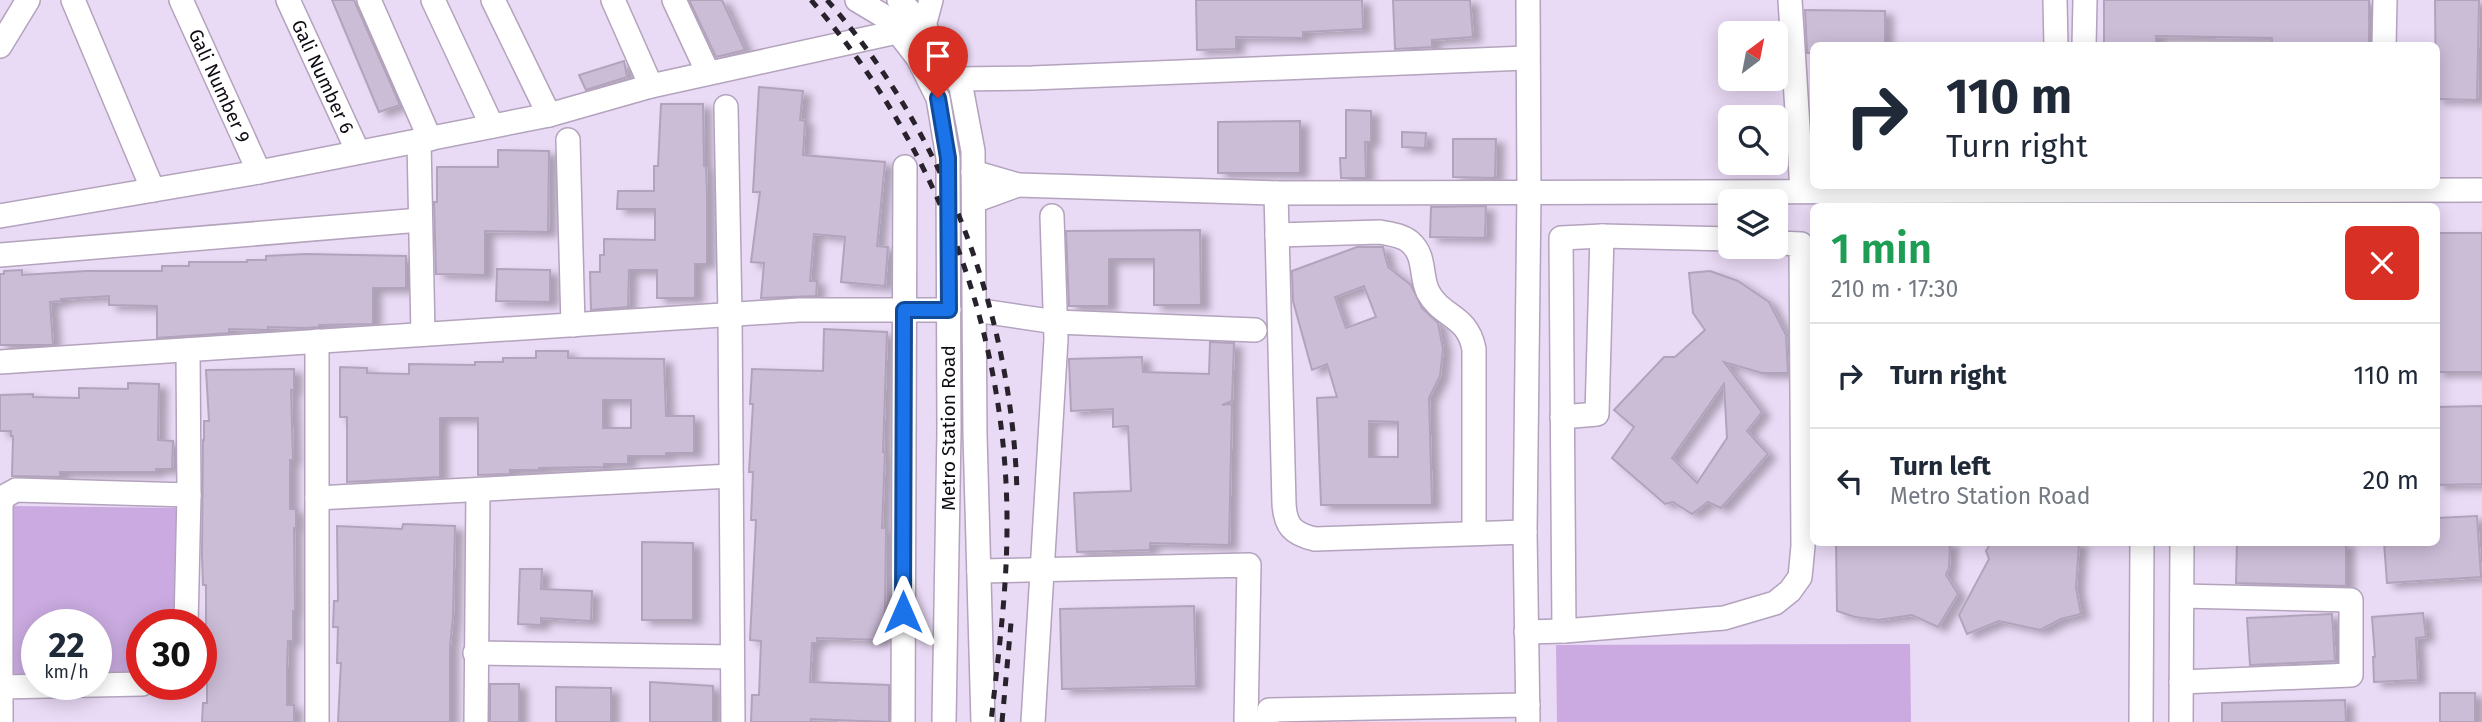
<!DOCTYPE html>
<meta charset="utf-8">
<style>
body{margin:0;font-family:"Fira Sans",sans-serif;background:#f2f2f3;color:#1f2937;height:100vh;display:flex;flex-direction:column;font-size:26px;white-space:nowrap}
*{box-sizing:border-box;margin:0}
p{font-size:23px;color:#747a83}
.icon{flex:none;width:38px;height:38px;fill:none;stroke:currentColor;stroke-width:2;stroke-linecap:round;stroke-linejoin:round}
.map{position:relative;flex:1;overflow:hidden}
.details{position:absolute;left:1810px;top:203px;width:630px;height:343px;display:flex;flex-direction:column;background:#fff;border-radius:10px;box-shadow:0 4px 18px #0003}
.details>*{flex:none}
.hud{position:absolute;left:1810px;top:42px;width:630px;height:147px;border-radius:10px;box-shadow:0 4px 18px #0003;background:#fff;color:#1f2937;overflow:hidden}
.needle{width:46px;rotate:32deg}
.controls{position:absolute;left:1718px;top:21px;display:grid;gap:14px}
.controls a{display:grid;place-items:center;width:70px;height:70px;border-radius:10px;background:#fff;box-shadow:0 4px 18px #0003;font-size:35px}
.speed{position:absolute;left:21px;top:609px;display:flex;gap:14px;font-size:35px;font-weight:700;text-align:center}
.speed>*{display:grid;place-content:center;width:91px;height:91px;border-radius:50%;background:#fff;box-shadow:0 4px 18px #0003;line-height:1}
.speed small{font-size:18px;font-weight:400}
.speed .limit{border:10px solid #d22;background:#fff;color:#111}
.pin{position:absolute;display:grid;place-items:center;width:60px;height:60px;color:#fff;margin:-72px -30px;border-radius:50% 50% 50% 0;rotate:-45deg;box-shadow:0 0 7px #0007}
.pin .icon{rotate:45deg}
.me{position:absolute;width:77px;margin:-38px;rotate:0deg;stroke-linejoin:round;filter:drop-shadow(0 0 5px #0008)}
.turn{display:flex;align-items:center;gap:24px;height:147px;padding:0 21px;font-size:32px}
.turn .icon{width:91px;height:91px;stroke-width:2.5}
.turn b{display:block;font-size:49px;line-height:60px}
.round{display:grid;place-items:center;flex:none;width:74px;height:74px;border-radius:10px;background:#f2f2f3}
.overview{display:flex;align-items:center;justify-content:space-between;height:119px;padding:0 21px}
h1{font-size:42px;font-weight:600;line-height:52px;color:#1e9e55}
ul{padding:0;list-style:none}
li{display:flex;align-items:center;gap:21px;height:105px;padding:0 21px;border-top:2px solid #e0e1e3}
li div{flex:1}
li b{display:block;font-size:26px}
li em{font-style:normal}
.map>svg:first-child{display:block}
.green{fill:#caaae0}
.building{fill:#ccbdd7;stroke:#b2a3bd;stroke-width:2;fill-rule:evenodd;filter:url(#shadow)}
.lines{fill:none;stroke-linecap:round;stroke-linejoin:round}
.minor-casing{stroke:#b3a3bd;stroke-width:26}
.minor{stroke:#fff;stroke-width:23}
.rail{stroke:#28222d;stroke-width:5;stroke-dasharray:9 9;stroke-linecap:butt}
.route-casing{stroke:#114b97;stroke-width:18}
.route{stroke:#1a73e8;stroke-width:12}
.labels{text-anchor:middle;dominant-baseline:central;stroke-width:5;stroke-linejoin:round;paint-order:stroke}
.street-label{font-size:19px;fill:#0f0a13;stroke:#fff}
</style>
<div class="map">
<svg width="2482" height="722" viewBox="0 0 2482 722">
<defs>
<filter id="shadow"><feDropShadow dx="8" dy="4.5" stdDeviation="3.5" flood-color="#0004"/></filter>
</defs>
<rect width="100%" height="100%" fill="#e9daf5"/>
<g class="green">
<polygon points="11,506 177,508 177,625 142,625 142,676 96,676 96,625 37,625 37,675 10,675"/>
<polygon points="1910,644 1911,722 1557,722 1556,645"/>
</g>
<g class="building">
<polygon points="332,0 354,0 400,105 379,112"/>
<polygon points="689,0 722,0 745,50 716,57"/>
<polygon points="1196,0 1362,0 1363,29 1303,32 1303,38 1236,37 1236,49 1197,50"/>
<polygon points="1393,0 1470,0 1473,37 1432,40 1432,47 1395,49"/>
<polygon points="2104,0 2369,0 2369,46 2272,46 2272,38 2156,36 2156,46 2104,46"/>
<polygon points="2435,0 2479,0 2477,100 2436,99"/>
<polygon points="1805,10 1885,11 1885,46 1813,46 1813,53 1807,53"/>
<polygon points="624,61 627,77 586,90 579,75"/>
<polygon points="759,87 803,91 800,120 805,121 803,155 885,162 877,246 888,247 885,286 841,282 845,237 814,234 810,281 817,281 816,296 761,298 764,263 751,262 760,192 753,192"/>
<polygon points="661,104 703,104 704,166 706,166 707,195 707,264 695,264 695,298 657,298 657,270 629,270 628,307 591,310 590,272 600,272 600,255 604,255 604,239 655,240 655,209 617,209 618,191 654,191 654,166 658,166"/>
<polygon points="1346,110 1371,111 1371,142 1365,142 1366,178 1341,178 1340,158 1346,158"/>
<polygon points="1300,121 1300,173 1218,173 1218,122"/>
<polygon points="1402,132 1426,133 1425,148 1402,147"/>
<polygon points="1453,139 1496,139 1495,178 1453,177"/>
<polygon points="498,150 549,151 548,232 485,231 485,275 436,274 434,202 437,202 437,167 498,167"/>
<polygon points="1486,206 1485,238 1430,237 1431,207"/>
<polygon points="1200,230 1201,305 1154,305 1154,259 1109,259 1109,306 1069,306 1066,231"/>
<rect x="2436" y="233" width="46" height="139"/>
<path d="M1357 247H1383L1388 267 1411 285 1422 308 1438 323 1443 349 1440 376 1429 398 1432 505H1321L1317 398 1337 397 1327 364 1312 370 1293 301 1292 271ZM1364 286 1376 317 1346 328 1335 297ZM1369 421 1398 422V457H1369Z"/>
<polygon points="306,254 406,256 406,288 373,288 373,324 319,325 319,327 304,328 268,327 268,330 229,329 229,333 157,338 157,306 109,305 109,296 61,299 61,301 50,302 53,345 0,345 0,274 4,274 4,271 22,270 22,275 86,271 162,271 162,266 189,266 189,262 247,262 247,260 266,260 266,256"/>
<polygon points="497,269 550,270 550,302 496,301"/>
<path d="M1710 271 1738 281 1769 302 1786 335 1788 373H1762L1724 362 1762 412 1747 431 1768 454 1721 508 1708 502 1692 514 1673 502 1665 504 1612 458 1634 427 1614 410 1664 357H1675L1705 330 1693 313 1689 273ZM1724 384 1727 438 1697 483 1672 458Z"/>
<polygon points="824,329 887,332 883,452 885,452 882,528 886,528 885,607 883,640 817,638 817,643 812,643 810,682 889,685 889,722 811,719 811,722 751,722 752,695 759,695 761,641 750,640 756,520 751,520 753,472 749,472 753,404 750,404 752,369 823,371"/>
<polygon points="1210,342 1234,343 1232,401 1222,405 1232,404 1229,545 1150,543 1150,550 1077,552 1074,493 1131,491 1128,426 1113,427 1113,409 1071,411 1069,359 1142,357 1143,372 1209,374"/>
<path d="M536 351H568V358L664 359 666 416H694V453H666V456H628V464H604V467L539 468V470H510V474L478 475V418H440V477L347 482V417H340V367L367 368V373L409 374V364L475 365V362H503V358H536ZM603 400H631V428H603Z"/>
<polygon points="294,369 294,390 291,390 293,460 290,460 290,509 296,509 296,528 294,528 295,611 293,611 293,641 288,641 287,668 287,705 294,705 294,722 202,722 203,703 207,703 207,675 205,675 205,660 203,660 203,638 206,638 206,585 203,585 202,557 203,440 204,440 204,421 209,421 206,370"/>
<polygon points="128,383 159,384 158,440 173,441 172,469 156,469 156,472 60,472 60,477 12,476 13,436 11,436 11,431 0,431 0,395 33,394 33,397 79,398 79,388 128,389"/>
<polygon points="2482,406 2482,484 2436,485 2436,407"/>
<polygon points="2477,516 2481,577 2387,583 2384,542 2436,542 2436,518"/>
<polygon points="403,524 455,526 453,616 450,646 450,722 338,722 341,663 337,663 338,627 333,627 334,601 338,601 337,526 402,529"/>
<polygon points="642,542 693,543 693,620 642,620"/>
<polygon points="1836,542 1950,542 1949,567 1946,575 1958,594 1938,627 1912,615 1878,620 1855,617 1837,611"/>
<polygon points="1991,542 2079,542 2076,588 2081,614 2061,619 2040,630 1999,621 1967,634 1959,615 1989,559 1986,551"/>
<polygon points="2237,542 2346,542 2346,586 2236,583"/>
<polygon points="520,569 542,569 541,589 592,591 591,621 541,618 541,625 518,624"/>
<polygon points="1194,606 1196,686 1062,689 1060,609"/>
<polygon points="2423,613 2426,637 2416,638 2418,680 2374,682 2373,657 2375,657 2372,617"/>
<polygon points="2332,614 2335,661 2250,665 2247,618"/>
<polygon points="650,682 713,686 713,722 650,722"/>
<rect x="490" y="684" width="29" height="38"/>
<polygon points="556,687 611,688 611,722 556,722"/>
<rect x="2440" y="693" width="35" height="29"/>
<polygon points="2345,700 2346,722 2222,722 2222,703"/>
</g>
<g class="lines">
<defs>
<g id="minor">
<polyline points="73,0 153,190"/>
<path id="s1" d="M181 0 259 172"/>
<path id="s2" d="M288 0 358 152"/>
<polyline points="369,0 430,139"/>
<polyline points="433,0 492,126"/>
<polyline points="493,0 549,115"/>
<polyline points="613,0 651,86"/>
<polyline points="674,0 708,73"/>
<polyline points="857,0 887,18 918,58 938,98 948,158 949,431 944,722"/>
<polyline points="899,0 924,26 961,87 973,151 975,435 983,722"/>
<polyline points="1528,0 1529,192 1525,532 1528,722"/>
<polyline points="1790,0 1802,191"/>
<polyline points="2055,0 2056,46"/>
<polyline points="0,46 28,0"/>
<polyline points="2084,46 2085,0"/>
<polyline points="2384,46 2385,0"/>
<polyline points="956,79 1032,78 1527,58"/>
<polyline points="726,107 730,315 733,722"/>
<polyline points="568,140 573,325"/>
<polyline points="419,141 423,334"/>
<polyline points="973,172 1018,185 974,201"/>
<polyline points="1018,185 1276,193 2482,190"/>
<path d="M1276 193 1284 503C1285 525 1292 534 1315 539L1525 532"/>
<polyline points="0,216 259,172 549,115 651,86 924,26 931,0"/>
<path d="M1277 235 1380 232C1390 234 1402 235 1410 242 1426 256 1420 275 1428 292 1442 318 1467 314 1474 349V533"/>
<polyline points="0,255 420,220"/>
<polyline points="975,310 1056,322 1255,330"/>
<polyline points="317,341 317,722"/>
<polyline points="0,362 799,310 949,310"/>
<polyline points="1562,417 1597,414 1602,236"/>
<polyline points="317,498 731,476"/>
<polyline points="979,571 1249,565 1246,722"/>
<polyline points="186,625 189,495 188,350"/>
<polyline points="1564,631 1561,238 1602,236 1731,239"/>
<polyline points="1526,632 1564,631 1724,618 1775,603 1790,591 1800,577 1803,546 1801,244 1776,243"/>
<polyline points="475,653 732,657"/>
<polyline points="2181,682 2351,675 2351,600 2182,596"/>
<polyline points="1,687 142,684"/>
<polyline points="1,722 1,503 5,496 16,490 189,495"/>
<polyline points="476,722 478,490"/>
<polyline points="903,722 905,167"/>
<polyline points="1033,722 1056,339 1052,216"/>
<polyline points="1267,722 1269,710 1528,705"/>
<polyline points="2141,722 2142,542"/>
<polyline points="2181,722 2182,542"/>
</g>
</defs>
<use href="#minor" class="minor-casing"/>
<use href="#minor" class="minor"/>
<g class="rail">
<path d="M811 0C937 144 1008 335 1007 526 1007 592 998 657 991 722"/>
<path d="M827 0C945 133 1013 317 1017 494"/>
<polyline points="1002,722 1011,623"/>
</g>
</g>
<g class="lines">
<defs>
<polyline id="route" points="903,612 904,310 949,310 948,158 938,98"/>
</defs>
<use href="#route" class="route-casing"/>
<use href="#route" class="route"/>
</g>
<g class="labels">
<g class="street-label">
<text stroke="none"><textPath href="#s2" startOffset="84">Gali Number 6</textPath></text>
<text stroke="none"><textPath href="#s1" startOffset="94">Gali Number 9</textPath></text>
<text transform="translate(948 428) rotate(-90)">Metro Station Road</text>
</g>
</g>
</svg>
<div class="controls">
<a><svg class="needle" viewBox="-14 -14 28 28"><path d="M0-13l5 13h-10z" fill="#e53935"/><path d="M0 13l5-13h-10z" fill="#747a83"/></svg></a>
<a><svg class="icon" aria-label="search" viewBox="0 0 24 24"><circle cx="10" cy="10" r="6"/><path d="M15 15l6 6"/></svg></a>
<a><svg class="icon" aria-label="layers" viewBox="0 0 24 24"><path d="M12 4l9 5-9 5-9-5zM3 14l9 5 9-5"/></svg></a>
</div>
<div class="speed"><div>22<small>km/h</small></div><div class="limit">30</div></div>
<div class="pin" style="left:938px;top:98px;background:#d93025"><svg class="icon" aria-label="arrive" viewBox="0 0 24 24"><path d="M6 21V4h12l-3 4 3 4H6"/></svg></div>
<svg class="me" style="left:903px;top:612px" viewBox="-20 -20 40 40"><path d="M0-17L14 15 0 8-14 15z" fill="#1a73e8" stroke="#fff" stroke-width="4"/></svg>
<div class="hud">
<div class="turn"><svg class="icon" aria-label="right" viewBox="0 0 24 24"><path d="M7 20v-9h11M14 6l5 5-5 5"/></svg><div><b>110 m</b>Turn right</div></div>
</div>
<section class="details">
<div class="overview"><div><h1>1 min</h1><p>210 m · 17:30</p></div><a class="round" style="background:#d93025;color:#fff"><svg class="icon" aria-label="close" viewBox="0 0 24 24"><path d="M6 6l12 12M18 6L6 18"/></svg></a></div>
<ul>
<li><svg class="icon" aria-label="right" viewBox="0 0 24 24"><path d="M7 20v-9h11M14 6l5 5-5 5"/></svg><div><b>Turn right</b></div><em>110 m</em></li>
<li><svg class="icon" aria-label="left" viewBox="0 0 24 24"><path d="M17 20v-9H6M10 6l-5 5 5 5"/></svg><div><b>Turn left</b><p>Metro Station Road</p></div><em>20 m</em></li>
</ul>
</section>
</div>
